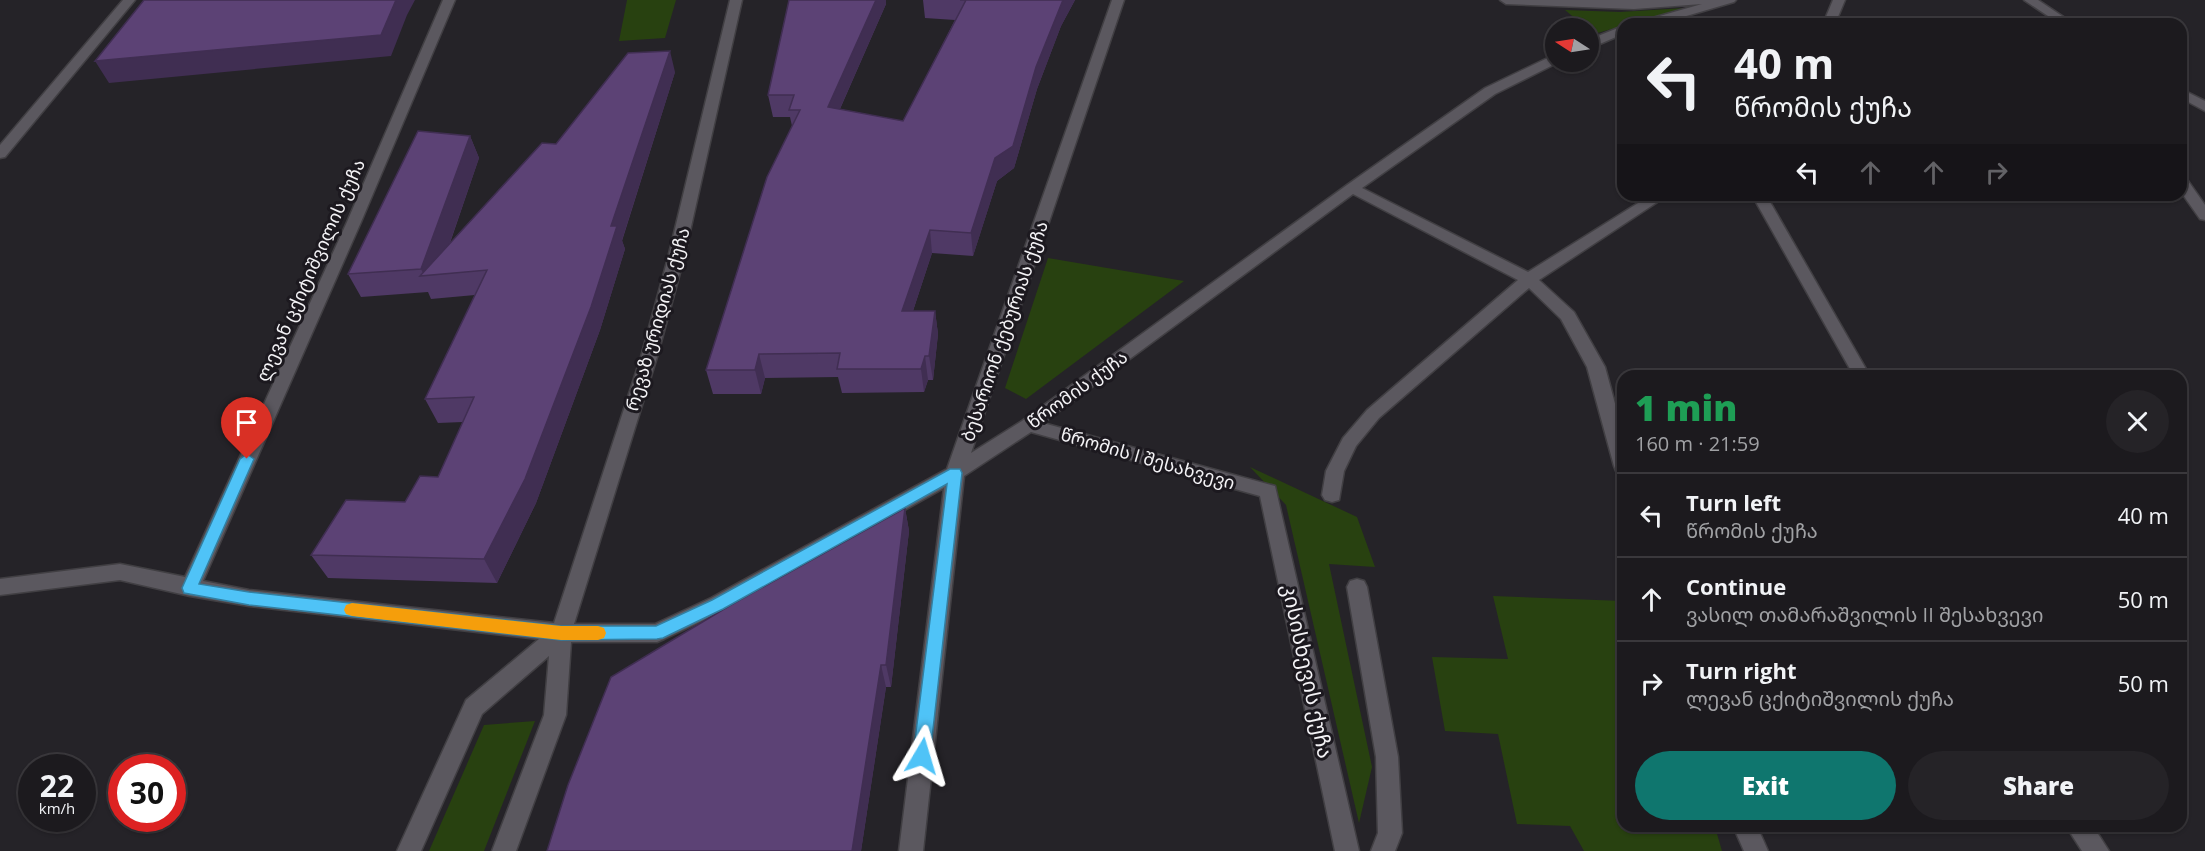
<!DOCTYPE html>
<meta charset="utf-8">
<style>
body{margin:0;font-family:"Open Sans","Noto Sans Georgian",sans-serif;background:#252327;color:#f1f3f6;height:100vh;display:flex;flex-direction:column;font-size:22px;white-space:nowrap}
*{box-sizing:border-box;margin:0}
p{font-size:20px;color:#a0a1a4}
.icon{flex:none;width:33px;height:33px;fill:none;stroke:currentColor;stroke-width:2;stroke-linecap:round;stroke-linejoin:round}
.map{position:relative;flex:1;overflow:hidden}
.sheet{position:absolute;left:1617px;top:370px;width:570px;height:462px;display:flex;flex-direction:column;background:#1c1a1e;border-radius:18px;box-shadow:0 2px 4px #0004,0 0 0 2px #3a383c}
.sheet>*{flex:none}
.top-card{position:absolute;left:1617px;top:18px;width:570px;height:183px;border-radius:18px;box-shadow:0 2px 4px #0004,0 0 0 2px #3a383c;background:#1c1a1e;color:#f1f3f6;overflow:hidden}
.needle{width:39px;rotate:282deg}
.fabs{position:absolute;left:1545px;top:18px;display:grid;gap:12px}
.fabs a{display:grid;place-items:center;width:54px;height:54px;border-radius:50%;background:#1c1a1e;box-shadow:0 2px 4px #0004,0 0 0 2px #3a383c;font-size:30px}
.speed{position:absolute;left:18px;top:754px;display:flex;gap:12px;font-size:30px;font-weight:700;text-align:center}
.speed>*{display:grid;place-content:center;width:78px;height:78px;border-radius:50%;background:#1c1a1e;box-shadow:0 2px 4px #0004,0 0 0 2px #3a383c;line-height:1}
.speed small{font-size:15px;font-weight:400}
.speed .limit{border:9px solid #d22;background:#fff;color:#111}
.pin{position:absolute;display:grid;place-items:center;width:51px;height:51px;color:#fff;margin:-62px -26px;border-radius:50% 50% 50% 0;rotate:-45deg;box-shadow:0 0 6px #0007}
.pin .icon{rotate:45deg}
.me{position:absolute;width:66px;margin:-33px;rotate:7deg;stroke-linejoin:round;filter:drop-shadow(0 0 4px #0008)}
.turn{display:flex;align-items:center;gap:21px;height:126px;padding:0 18px;font-size:27px}
.turn .icon{width:78px;height:78px;stroke-width:2.5}
.turn b{display:block;font-size:42px;line-height:51px}
.lanes{display:flex;align-items:center;height:57px;padding:0 18px;background:#0003;justify-content:center;gap:30px;direction:ltr}
.lanes .off{opacity:.35}
.round{display:grid;place-items:center;flex:none;width:63px;height:63px;border-radius:32px;background:#252327}
.overview{display:flex;align-items:center;justify-content:space-between;height:102px;padding:0 18px}
h1{font-size:36px;font-weight:800;line-height:45px;color:#1e9e55}
.cta{display:flex;gap:12px;margin-top:auto;padding:12px 18px}
.cta a{flex:1;height:69px;border-radius:36px;background:#0f766e;color:#fff;font-size:24px;font-weight:800;line-height:69px;text-align:center}
.cta a+a{background:#252327;color:#f1f3f6}
ul{padding:0;list-style:none}
li{display:flex;align-items:center;gap:18px;height:84px;padding:0 18px;border-top:2px solid #3a383c}
li div{flex:1}
li b{display:block;font-size:22px}
li em{font-style:normal}
.map>svg:first-child{display:block}
.green{fill:#284110}
.lines{fill:none;stroke-linecap:round;stroke-linejoin:round}
.minor-casing{stroke:#413f43;stroke-width:3}
.minor{fill:#5b585f;fill-rule:evenodd}
.wall{fill:#4f3965}
.shaded-wall{fill:#402e52}
.building{fill:#5c4275;stroke:#402e52;stroke-width:1.5}
.route{fill:#4fc3f7;stroke:#337fa1;stroke-width:1.5}
.slow{fill:#f59e0b}
.labels{text-anchor:middle;dominant-baseline:central;stroke-width:6;stroke-linejoin:round;paint-order:stroke}
.street-label{font-size:18px;fill:#f4f3f6;stroke:#1c191f}
.near-street-label{font-size:21px;fill:#f4f3f6;stroke:#1c191f}
</style>
<div class="map">
<svg width="2205" height="851" viewBox="0 0 2205 851">
<rect width="100%" height="100%" fill="#252328"/>
<g class="green">
<polygon points="627,0 676,0 665,38 619,41"/>
<polygon points="1685,8 1594,34 1565,10 1620,12"/>
<polygon points="1048,258 1184,281 1026,399 1005,388"/>
<polygon points="1250,467 1357,517 1375,567 1329,564 1372,767 1359,823 1286,505"/>
<polygon points="1493,596 1623,601 1623,826 1715,827 1722,851 1584,851 1570,826 1517,824 1498,734 1445,731 1432,657 1508,659"/>
<polygon points="535,721 484,851 429,851 484,725"/>
</g>
<g class="lines">
<defs>
<g id="minor">
<polygon points="123,0 135,0 5,157 0,158 0,145"/>
<polygon points="443,0 455,0 361,222 203,581 249,590 554,623 641,357 668,258 730,0 742,0 684,258 657,357 574,624 655,624 711,598 947,469 1112,0 1124,0 971,453 1022,421 1347,185 1485,88 1556,54 1556,62 1559,62 1495,94 1362,188 1528,272 1651,195 1668,195 1539,280 1574,312 1605,367 1623,433 1623,473 1616,471 1614,466 1587,367 1561,319 1529,288 1379,418 1356,446 1344,471 1339,500 1332,502 1325,500 1322,495 1326,471 1343,438 1367,410 1518,280 1353,194 1043,423 1275,486 1359,851 1335,851 1260,496 1031,432 964,476 923,851 899,851 944,488 725,610 664,639 657,642 571,642 566,715 516,851 492,851 544,715 549,656 482,714 421,851 397,851 466,700 539,639 249,606 190,596 120,580 0,595 0,579 120,564 185,577 347,222"/>
<polygon points="1500,0 1736,0 1734,2 1659,24 1640,24 1642,21 1702,4 1634,9 1506,4"/>
<polygon points="1833,0 1845,0 1835,24 1823,24"/>
<polygon points="2024,0 2038,0 2074,24 2060,24"/>
<polygon points="1623,26 1623,34 1588,49 1588,40"/>
<polygon points="2181,89 2205,101 2205,111 2181,98"/>
<polygon points="2181,177 2186,178 2205,205 2205,220 2200,219 2181,192"/>
<polygon points="1752,195 1766,195 1870,376 1854,376"/>
<polygon points="1357,579 1364,581 1367,587 1398,757 1402,833 1395,851 1371,851 1378,833 1376,757 1347,587 1350,581"/>
<polygon points="1733,826 1757,826 1768,851 1744,851"/>
<polygon points="2066,826 2093,826 2109,851 2082,851"/>
</g>
</defs>
<use href="#minor" class="minor-casing"/>
<use href="#minor" class="minor"/>
</g>
<g class="wall">
<polygon points="789,0 886,0 886,4 840,109 903,121 955,20 925,18 923,0 1075,0 1061,26 1037,89 1014,168 997,181 973,256 932,253 913,311 935,311 938,334 933,380 928,380 924,392 842,393 838,377 765,378 761,394 713,394 706,370 792,126 790,117 773,117 768,95"/>
<polygon points="675,72 622,241 625,249 600,330 536,503 497,583 328,578 311,555 405,502 438,477 463,422 438,423 425,399 475,295 431,299 428,292 361,297 348,274 470,136 479,158 450,243 556,144"/>
<polygon points="905,508 909,531 891,687 886,687 861,851 547,851"/>
</g>
<g class="shaded-wall">
<polygon points="396,0 415,0 407,15 391,56 109,83 95,61"/>
<polygon points="876,0 886,0 886,4 831,129 828,107"/>
<polygon points="1063,0 1075,0 1061,26 1037,89 1014,168 997,181 973,256 971,233 995,158 1036,67"/>
<polygon points="670,51 675,72 622,240 625,249 600,330 536,503 497,583 484,559 611,226"/>
<polygon points="470,136 479,158 439,274 424,275 421,269"/>
<polygon points="930,230 932,253 905,335 902,311"/>
<polygon points="935,311 938,334 933,380 929,356"/>
<polygon points="759,354 765,378 761,394 755,370"/>
<polygon points="925,356 928,380 924,392 921,369"/>
<polygon points="905,508 909,531 891,687 886,665"/>
<polygon points="881,665 886,687 861,851 852,851"/>
</g>
<g class="building">
<polygon points="144,0 396,0 381,35 95,61"/>
<polygon points="789,0 876,0 828,107 903,121 966,0 960,0 1063,0 1036,67 1013,146 995,158 971,233 930,230 902,311 935,311 929,356 925,356 921,369 837,369 840,353 759,354 755,370 706,370 767,177 800,110 789,110 794,95 768,95"/>
<polygon points="670,51 611,226 617,226 591,307 525,479 484,559 311,555 346,500 405,502 420,476 438,477 474,397 425,399 487,270 420,276 542,143 556,144 628,53"/>
<polygon points="418,131 470,136 421,269 348,274"/>
<polygon points="905,508 886,665 881,665 852,851 547,851 568,785 611,677 729,606"/>
</g>
<polygon class="route" points="247,454 254,459 199,584 249,592 561,626 656,626 712,600 950,469 960,469 962,473 930,756 928,762 922,764 916,762 913,756 947,484 723,609 663,638 657,639 561,640 249,605 184,593 182,588 240,459"/>
<polygon class="slow" points="352,603 561,626 598,626 604,628 606,633 604,638 598,640 561,640 352,616 346,614 344,610 346,605"/>
<g class="labels">
<g class="street-label">
<text transform="translate(310 270) rotate(-66)">ლევან ცქიტიშვილის ქუჩა</text>
<text transform="translate(657 319) rotate(-74)">რევაზ ურიდიას ქუჩა</text>
<text transform="translate(1004 331) rotate(-71)">ბესარიონ ქებურიას ქუჩა</text>
<text transform="translate(1077 389) rotate(-36)">წრომის ქუჩა</text>
<text transform="translate(1148 458) rotate(16)">წრომის I შესახვევი</text>
</g>
<g class="near-street-label">
<text transform="translate(1308 671) rotate(78)">კისისხევის ქუჩა</text>
</g>
</g>
</svg>
<div class="fabs">
<a><svg class="needle" viewBox="-14 -14 28 28"><path d="M0-13l5 13h-10z" fill="#e53935"/><path d="M0 13l5-13h-10z" fill="#a0a1a4"/></svg></a>
</div>
<div class="speed"><div>22<small>km/h</small></div><div class="limit">30</div></div>
<div class="pin" style="left:247px;top:459px;background:#d93025"><svg class="icon" aria-label="arrive" viewBox="0 0 24 24"><path d="M6 21V4h12l-3 4 3 4H6"/></svg></div>
<svg class="me" style="left:922px;top:756px" viewBox="-20 -20 40 40"><path d="M0-17L14 15 0 8-14 15z" fill="#4fc3f7" stroke="#fff" stroke-width="4"/></svg>
<div class="top-card">
<div class="turn"><svg class="icon" aria-label="left" viewBox="0 0 24 24"><path d="M17 20v-9H6M10 6l-5 5 5 5"/></svg><div><b>40 m</b>წრომის ქუჩა</div></div>
<div class="lanes"><svg class="icon" aria-label="left" viewBox="0 0 24 24"><path d="M17 20v-9H6M10 6l-5 5 5 5"/></svg><svg class="icon off" aria-label="ahead" viewBox="0 0 24 24"><path d="M12 20V5M6 11l6-6 6 6"/></svg><svg class="icon off" aria-label="ahead" viewBox="0 0 24 24"><path d="M12 20V5M6 11l6-6 6 6"/></svg><svg class="icon off" aria-label="right" viewBox="0 0 24 24"><path d="M7 20v-9h11M14 6l5 5-5 5"/></svg></div>
</div>
<section class="sheet">
<div class="overview"><div><h1>1 min</h1><p>160 m · 21:59</p></div><a class="round"><svg class="icon" aria-label="close" viewBox="0 0 24 24"><path d="M6 6l12 12M18 6L6 18"/></svg></a></div>
<ul>
<li><svg class="icon" aria-label="left" viewBox="0 0 24 24"><path d="M17 20v-9H6M10 6l-5 5 5 5"/></svg><div><b>Turn left</b><p>წრომის ქუჩა</p></div><em>40 m</em></li>
<li><svg class="icon" aria-label="ahead" viewBox="0 0 24 24"><path d="M12 20V5M6 11l6-6 6 6"/></svg><div><b>Continue</b><p>ვასილ თამარაშვილის II შესახვევი</p></div><em>50 m</em></li>
<li><svg class="icon" aria-label="right" viewBox="0 0 24 24"><path d="M7 20v-9h11M14 6l5 5-5 5"/></svg><div><b>Turn right</b><p>ლევან ცქიტიშვილის ქუჩა</p></div><em>50 m</em></li>
</ul>
<div class="cta"><a>Exit</a><a>Share</a></div>
</section>
</div>
